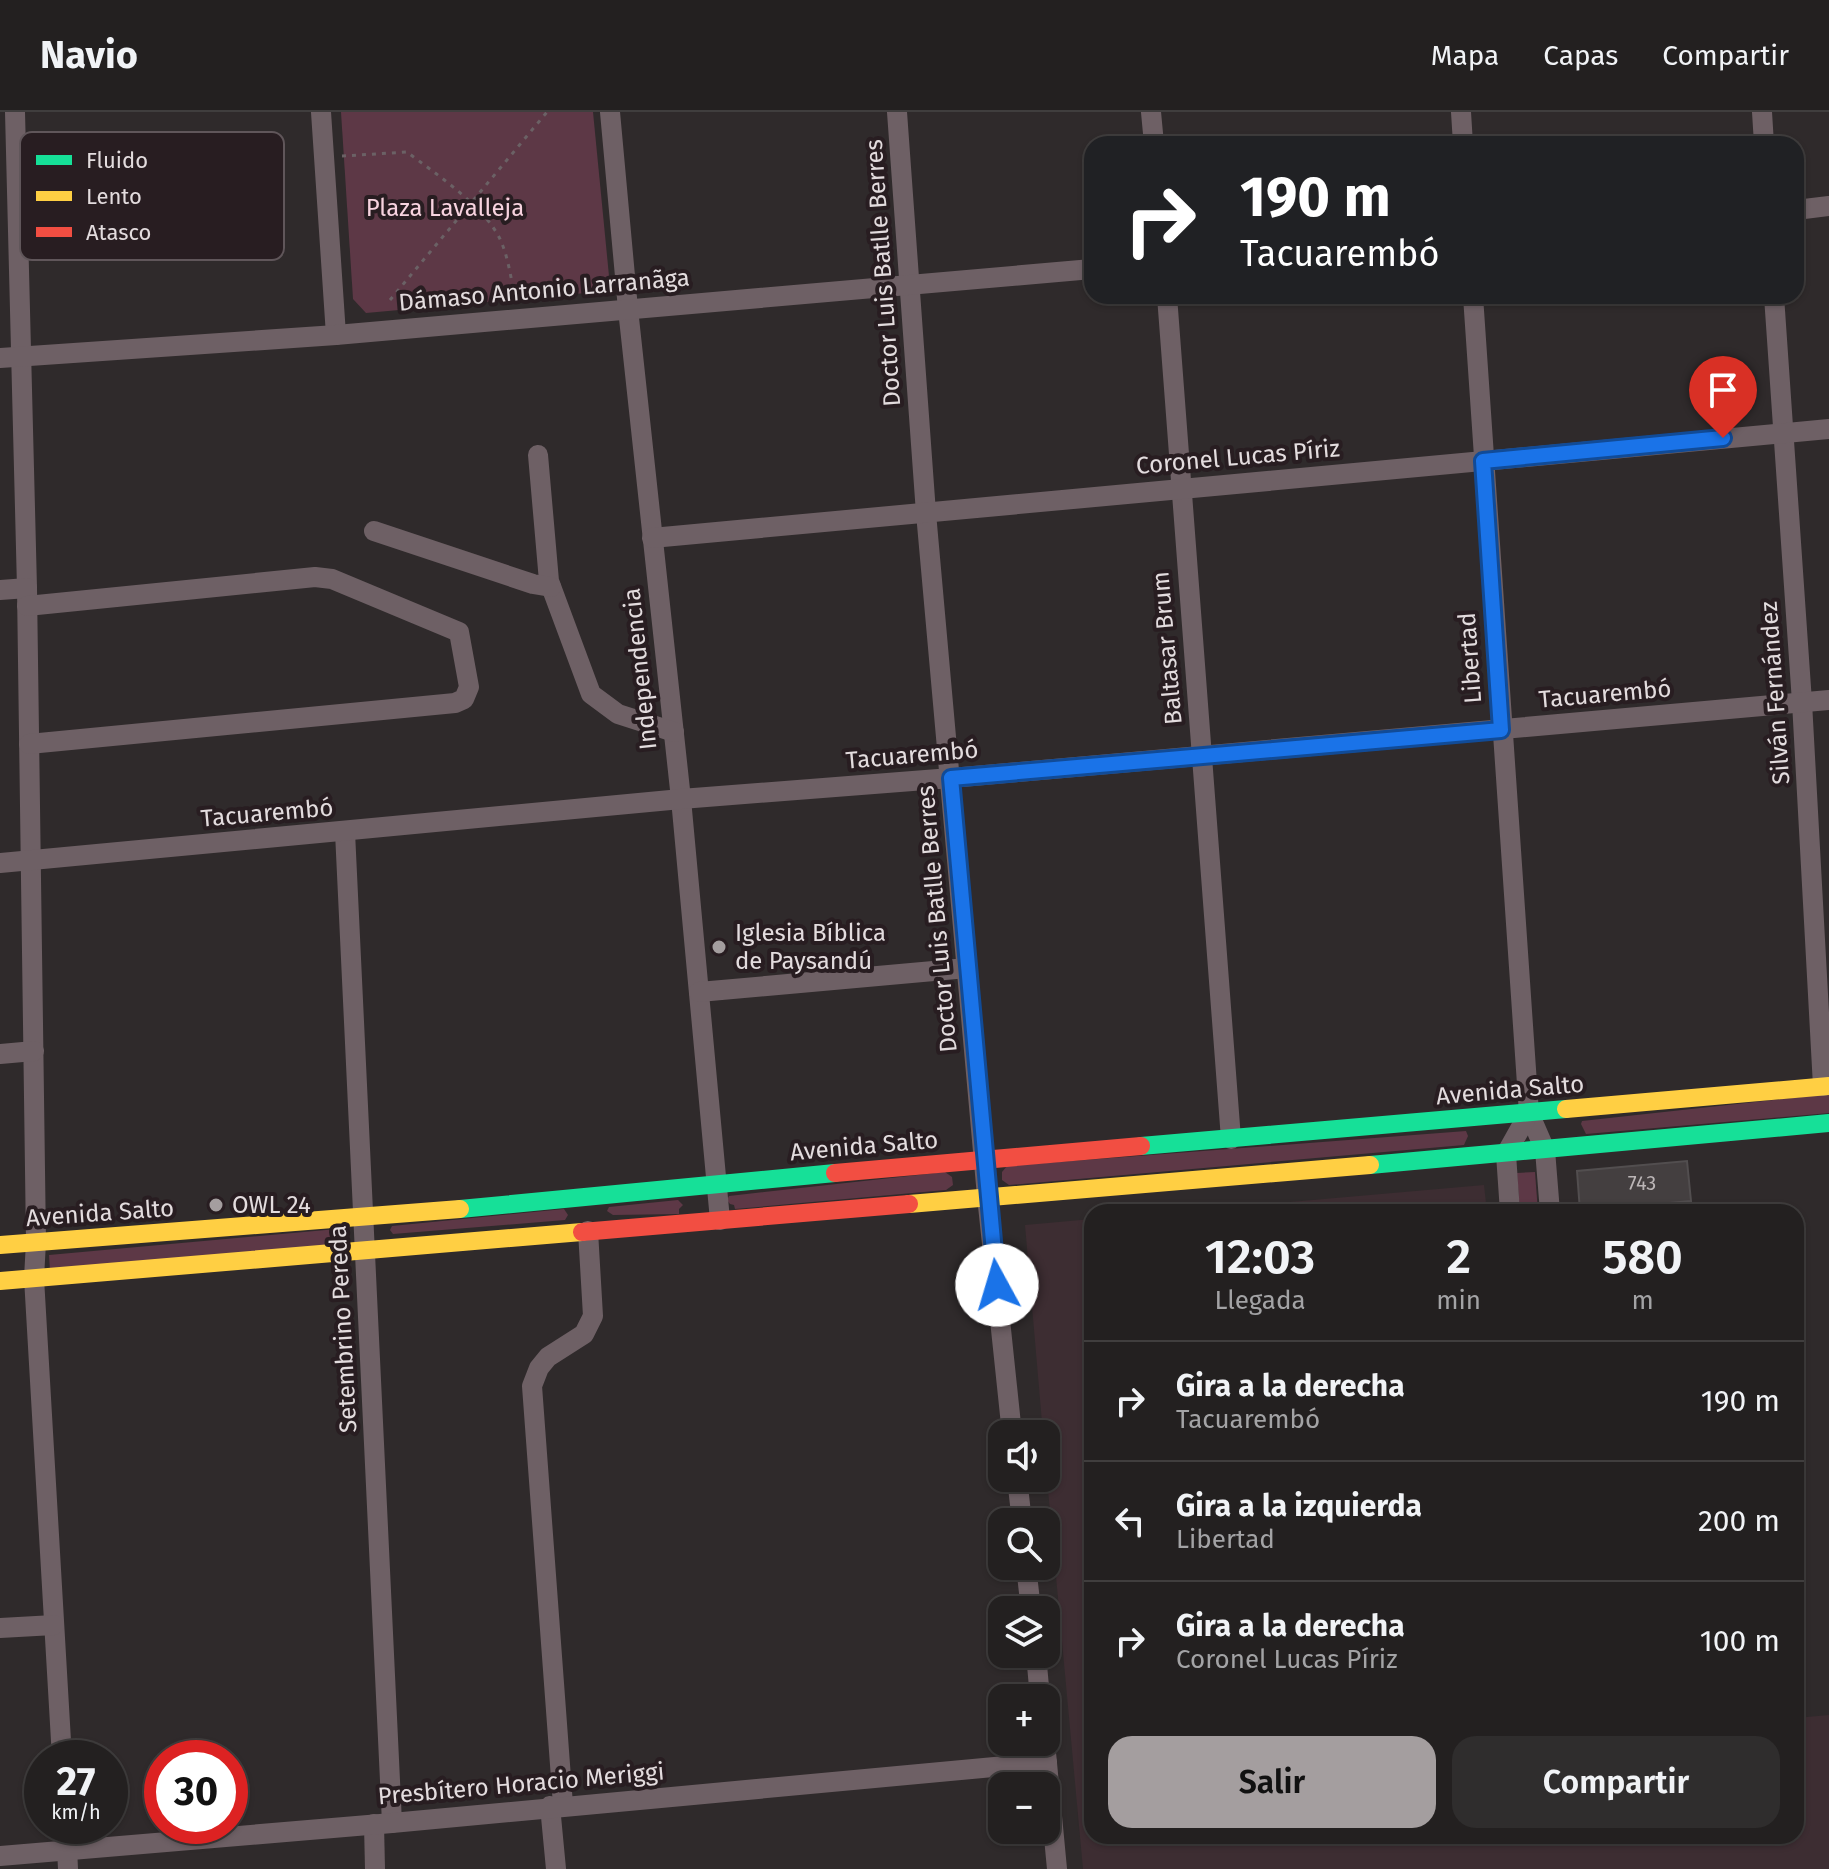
<!DOCTYPE html>
<html lang="es">
<meta charset="utf-8">
<style>
body{margin:0;font-family:"Fira Sans",sans-serif;background:#2f2d2d;color:#f1f3f6;height:100vh;display:flex;flex-direction:column;font-size:30px;white-space:nowrap}
*{box-sizing:border-box;margin:0}
p{font-size:26px;color:#a3a3a5}
.icon{flex:none;width:44px;height:44px;fill:none;stroke:currentColor;stroke-width:2;stroke-linecap:round;stroke-linejoin:round}
.map{position:relative;flex:1;overflow:hidden}
.details{position:absolute;left:1084px;top:1092px;width:720px;height:640px;display:flex;flex-direction:column;background:#232020;border-radius:24px;box-shadow:0 2px 6px #0004,0 0 0 2px #403e3e}
.details>*{flex:none}
.top-card{position:absolute;left:1084px;top:24px;width:720px;height:168px;border-radius:24px;box-shadow:0 2px 6px #0004,0 0 0 2px #403e3e;background:#202124;color:#fff;overflow:hidden}
.tools{position:absolute;left:988px;top:1308px;display:grid;gap:16px}
.tools a{display:grid;place-items:center;width:72px;height:72px;border-radius:16px;background:#232020;box-shadow:0 2px 6px #0004,0 0 0 2px #403e3e;font-size:40px}
.speed{position:absolute;left:24px;top:1628px;display:flex;gap:16px;font-size:40px;font-weight:700;text-align:center}
.speed>*{display:grid;place-content:center;width:104px;height:104px;border-radius:50%;background:#232020;box-shadow:0 2px 6px #0004,0 0 0 2px #403e3e;line-height:1}
.speed small{font-size:20px;font-weight:400}
.speed .limit{border:12px solid #d22;background:#fff;color:#111}
.pin{position:absolute;display:grid;place-items:center;width:68px;height:68px;color:#fff;margin:-82px -34px;border-radius:50% 50% 50% 0;rotate:-45deg;box-shadow:0 0 8px #0007}
.pin .icon{rotate:45deg}
.me{position:absolute;width:88px;margin:-44px;rotate:354deg;stroke-linejoin:round;filter:drop-shadow(0 0 6px #0008)}
.turn{display:flex;align-items:center;gap:28px;height:168px;padding:0 24px;font-size:36px}
.turn .icon{width:104px;height:104px;stroke-width:2.5}
.turn b{display:block;font-size:56px;line-height:68px}
.eta{display:flex;justify-content:space-evenly;align-items:center;height:136px;text-align:center}
.eta b{font-size:48px;font-weight:600;line-height:56px}
.cta{display:flex;gap:16px;margin-top:auto;padding:16px 24px}
.cta a{flex:1;height:92px;border-radius:24px;background:#a49e9f;color:#111;font-size:32px;font-weight:600;line-height:92px;text-align:center}
.cta a+a{background:#2f2d2d;color:#f1f3f6}
ul{padding:0;list-style:none}
li{display:flex;align-items:center;gap:24px;height:120px;padding:0 24px;border-top:2px solid #403e3e}
li div{flex:1}
li b{display:block;font-size:30px}
li em{font-style:normal}
header{display:flex;align-items:center;gap:48px;box-sizing:border-box;height:112px;padding:0 40px;background:#232020;border-bottom:2px solid #403e3e}
header strong{font-size:38px}
nav{display:flex;gap:44px;margin-inline-start:auto;font-size:28px}
.map>svg:first-child{display:block}
.built{fill:#3d2d32}
.green{fill:#5d3846}
.building{fill:#443f40;stroke:#524e4f;stroke-width:2}
.lines{fill:none;stroke-linecap:round;stroke-linejoin:round}
.path{stroke:#6b6165;stroke-width:3;stroke-dasharray:4 6;stroke-linecap:butt}
.street{stroke:#6e6065;stroke-width:20}
.fast{stroke:#16e098;stroke-width:18}
.slow{stroke:#ffcf43;stroke-width:18}
.jam{stroke:#f24e42;stroke-width:18}
.route-casing{stroke:#114b97;stroke-width:20}
.route{stroke:#1a73e8;stroke-width:14}
.poi-dot{fill:#a49e9f;stroke:#281d21;stroke-width:3}
.labels{text-anchor:middle;dominant-baseline:central;stroke-width:8;stroke-linejoin:round;paint-order:stroke}
.number-label{font-size:20px;fill:#bbb5b6}
.park-label{font-size:24px;fill:#f7d3df;stroke:#281d21}
.street-label{font-size:24px;fill:#e3dcde;stroke:#281d21}
.poi-label{font-size:24px;fill:#e3dcde;stroke:#281d21;text-anchor:start}
.key{fill:#281d21;stroke:#60565a;stroke-width:2}
.key-label{font-size:22px;fill:#e3dcde}
</style>
<header>
<strong>Navio</strong>
<nav><a>Mapa</a><a>Capas</a><a>Compartir</a></nav>
</header>
<div class="map">
<svg width="1829" height="1757" viewBox="0 0 1829 1757">
<rect width="100%" height="100%" fill="#2f2a2b"/>
<g class="built">
<polygon points="1484,1073 1487,1100 1175,1100"/>
<polygon points="1092,1107 1092,1724 1796,1724 1796,1606 1829,1603 1829,1757 1083,1757 1046,1356 1046,1322 1043,1322 1025,1113"/>
</g>
<g class="green">
<polygon points="341,0 593,0 609,164 597,180 366,201 353,187"/>
<polygon points="1829,982 1829,1001 1586,1022 1581,1012 1582,1009"/>
<polygon points="1466,1019 1468,1024 1464,1033 1009,1073 1002,1068 1002,1060 1007,1054"/>
<polygon points="945,1060 952,1065 953,1073 946,1078 735,1097 734,1093 730,1092 727,1088 729,1084"/>
<polygon points="1535,1060 1538,1100 1520,1100 1517,1061"/>
<polygon points="678,1088 683,1093 679,1097 679,1102 613,1103 607,1099 609,1095"/>
<polygon points="564,1097 568,1103 565,1108 393,1122 390,1118 392,1114"/>
<polygon points="348,1116 349,1131 50,1159 49,1143"/>
</g>
<polygon class="building" points="1687,1049 1691,1089 1580,1099 1577,1059"/>
<g class="lines">
<g class="path">
<path d="M342 44 407 40C436 62 484 94 500 127 507 142 510 160 513 176"/>
<polyline points="390,188 547,0"/>
</g>
<g class="street">
<polyline points="15,0 27,476 36,1130 34,1166 62,1646"/>
<polyline points="321,0 336,223"/>
<polyline points="610,0 628,197 681,687 720,1108"/>
<polyline points="897,0 926,401 987,1084 1012,1322"/>
<polyline points="1151,0 1154,32"/>
<polyline points="1461,0 1463,32"/>
<polyline points="1762,0 1764,32"/>
<polyline points="1796,98 1829,94"/>
<polyline points="1167,184 1231,1027"/>
<polyline points="1473,184 1529,1001 1545,1038 1550,1100"/>
<polyline points="1774,184 1802,590 1823,974"/>
<polyline points="0,246 336,223 1092,157"/>
<polyline points="538,343 549,469 591,582 618,602 674,620"/>
<polyline points="374,419 533,472 551,475"/>
<polyline points="652,426 1829,317"/>
<polyline points="0,478 27,476"/>
<polyline points="27,494 315,465 332,467 459,520 469,575 464,587 455,591 29,632"/>
<polyline points="345,720 392,1711"/>
<polyline points="0,751 681,687 951,666 1829,588"/>
<polyline points="699,880 967,856"/>
<polyline points="0,942 34,939"/>
<polyline points="1510,1100 1506,1042 1529,1001"/>
<polyline points="1017,1366 1022,1410"/>
<polyline points="1026,1454 1031,1498"/>
<polyline points="0,1516 54,1513"/>
<polyline points="1036,1542 1040,1586"/>
<polyline points="1045,1630 1057,1757"/>
<polyline points="563,1693 532,1274 539,1256 548,1245 584,1222 593,1204 588,1119"/>
<polyline points="550,1694 556,1757"/>
<polyline points="374,1712 375,1757"/>
<polyline points="66,1714 68,1757"/>
<polyline points="0,1744 392,1711 1047,1650"/>
</g>
<g class="fast">
<polyline points="1141,1034 1566,997"/>
<polyline points="1370,1053 1829,1011"/>
<polyline points="460,1097 835,1061"/>
</g>
<g class="slow">
<polyline points="1566,997 1829,974"/>
<polyline points="909,1092 1370,1053"/>
<polyline points="0,1133 460,1097"/>
<polyline points="0,1169 582,1120"/>
</g>
<g class="jam">
<polyline points="835,1061 1141,1034"/>
<polyline points="582,1120 909,1092"/>
</g>
</g>
<g class="lines">
<defs>
<polyline id="route" points="997,1173 951,666 1501,618 1483,349 1723,326"/>
</defs>
<use href="#route" class="route-casing"/>
<use href="#route" class="route"/>
</g>
<g class="poi-dot">
<circle cx="719" cy="835" r="8"/>
<circle cx="216" cy="1093" r="8"/>
</g>
<g class="labels">
<g class="number-label">
<text x="1642" y="1071">743</text>
</g>
<g class="park-label">
<text x="445" y="96">Plaza Lavalleja</text>
</g>
<g class="street-label">
<text transform="translate(883 161) rotate(-94)">Doctor Luis Batlle Berres</text>
<text transform="translate(544 178) rotate(-5)">Dámaso Antonio Larranãga</text>
<text transform="translate(1238 345) rotate(-5)">Coronel Lucas Píriz</text>
<text transform="translate(1167 536) rotate(-95)">Baltasar Brum</text>
<text transform="translate(1470 546) rotate(-94)">Libertad</text>
<text transform="translate(640 557) rotate(-96)">Independencia</text>
<text transform="translate(1775 581) rotate(-94)">Silván Fernández</text>
<text transform="translate(1605 582) rotate(-5)">Tacuarembó</text>
<text transform="translate(912 643) rotate(-5)">Tacuarembó</text>
<text transform="translate(267 701) rotate(-5)">Tacuarembó</text>
<text transform="translate(937 807) rotate(-95)">Doctor Luis Batlle Berres</text>
<text transform="translate(1510 978) rotate(-5)">Avenida Salto</text>
<text transform="translate(864 1034) rotate(-5)">Avenida Salto</text>
<text transform="translate(100 1101) rotate(-4)">Avenida Salto</text>
<text transform="translate(343 1217) rotate(-93)">Setembrino Pereda</text>
<text transform="translate(521 1672) rotate(-5)">Presbítero Horacio Meriggi</text>
</g>
<g class="poi-label">
<text x="735" y="821">Iglesia Bíblica<tspan x="735" dy="28">de Paysandú</tspan></text>
<text x="232" y="1093">OWL 24</text>
</g>
</g>
<rect x="20" y="20" width="264" height="128" rx="12" class="key"/>
<rect x="36" y="43" width="36" height="10" fill="#16e098"/>
<rect x="36" y="79" width="36" height="10" fill="#ffcf43"/>
<rect x="36" y="115" width="36" height="10" fill="#f24e42"/>
<g class="key-label">
<text x="86" y="56">Fluido</text>
<text x="86" y="92">Lento</text>
<text x="86" y="128">Atasco</text>
</g>
</svg>
<div class="tools">
<a><svg class="icon" aria-label="sound" viewBox="0 0 24 24"><path d="M4 9h4l5-4v14l-5-4H4zM17 9q2 3 0 6"/></svg></a>
<a><svg class="icon" aria-label="search" viewBox="0 0 24 24"><circle cx="10" cy="10" r="6"/><path d="M15 15l6 6"/></svg></a>
<a><svg class="icon" aria-label="layers" viewBox="0 0 24 24"><path d="M12 4l9 5-9 5-9-5zM3 14l9 5 9-5"/></svg></a>
<a>+</a>
<a>−</a>
</div>
<div class="speed"><div>27<small>km/h</small></div><div class="limit">30</div></div>
<div class="pin" style="left:1723px;top:326px;background:#d93025"><svg class="icon" aria-label="arrive" viewBox="0 0 24 24"><path d="M6 21V4h12l-3 4 3 4H6"/></svg></div>
<svg class="me" style="left:997px;top:1173px" viewBox="-20 -20 40 40"><circle r="19" fill="#fff"/><path d="M0-13L10 11 0 6-10 11z" fill="#1a73e8"/></svg>
<div class="top-card">
<div class="turn"><svg class="icon" aria-label="right" viewBox="0 0 24 24"><path d="M7 20v-9h11M14 6l5 5-5 5"/></svg><div><b>190 m</b>Tacuarembó</div></div>
</div>
<section class="details">
<div class="eta">
<div><b>12:03</b><p>Llegada</p></div>
<div><b>2</b><p>min</p></div>
<div><b>580</b><p>m</p></div>
</div>
<ul>
<li><svg class="icon" aria-label="right" viewBox="0 0 24 24"><path d="M7 20v-9h11M14 6l5 5-5 5"/></svg><div><b>Gira a la derecha</b><p>Tacuarembó</p></div><em>190 m</em></li>
<li><svg class="icon" aria-label="left" viewBox="0 0 24 24"><path d="M17 20v-9H6M10 6l-5 5 5 5"/></svg><div><b>Gira a la izquierda</b><p>Libertad</p></div><em>200 m</em></li>
<li><svg class="icon" aria-label="right" viewBox="0 0 24 24"><path d="M7 20v-9h11M14 6l5 5-5 5"/></svg><div><b>Gira a la derecha</b><p>Coronel Lucas Píriz</p></div><em>100 m</em></li>
</ul>
<div class="cta"><a>Salir</a><a>Compartir</a></div>
</section>
</div>
